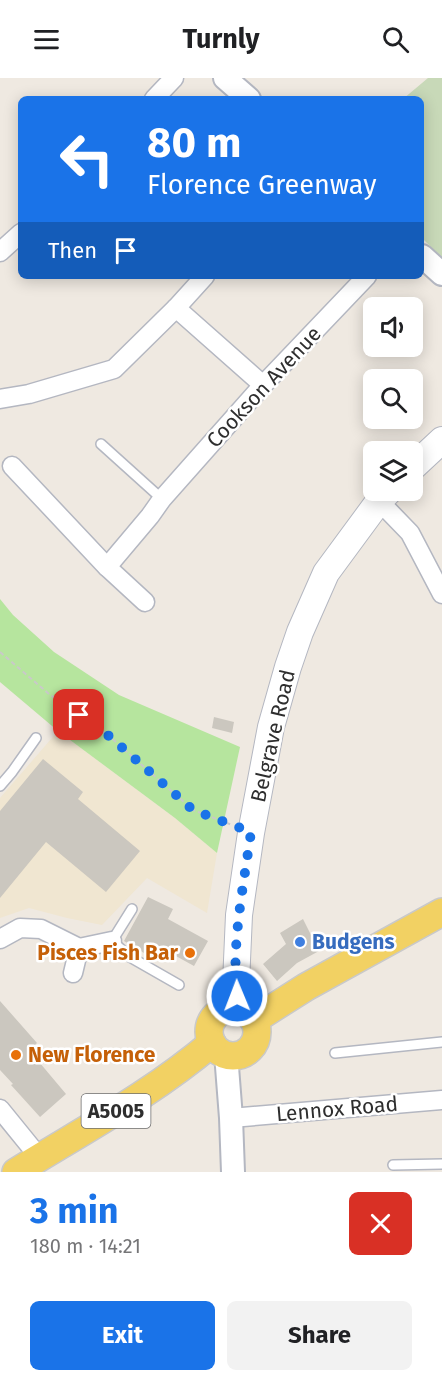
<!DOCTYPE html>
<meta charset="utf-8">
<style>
body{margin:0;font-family:"Fira Sans",sans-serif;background:#f2f2f2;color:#202124;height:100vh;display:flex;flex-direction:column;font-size:22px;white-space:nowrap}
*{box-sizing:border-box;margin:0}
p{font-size:20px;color:#757577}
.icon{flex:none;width:33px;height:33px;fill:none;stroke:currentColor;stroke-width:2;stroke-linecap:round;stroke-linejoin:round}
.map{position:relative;height:1094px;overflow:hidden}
.drawer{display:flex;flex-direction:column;background:#fff;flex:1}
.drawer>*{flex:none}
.guide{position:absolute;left:18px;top:18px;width:406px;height:183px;border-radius:9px;box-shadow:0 3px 15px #0003;background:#1a73e8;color:#fff;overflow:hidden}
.controls{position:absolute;left:363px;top:219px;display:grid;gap:12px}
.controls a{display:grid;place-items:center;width:60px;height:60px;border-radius:9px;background:#fff;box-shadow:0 3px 15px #0003;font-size:30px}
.pin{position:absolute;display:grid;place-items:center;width:51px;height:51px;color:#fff;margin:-26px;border-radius:12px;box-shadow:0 3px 9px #0006}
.me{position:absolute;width:66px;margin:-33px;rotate:359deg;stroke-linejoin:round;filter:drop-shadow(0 0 4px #0008)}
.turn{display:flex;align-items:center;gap:21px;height:126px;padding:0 30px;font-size:27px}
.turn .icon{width:78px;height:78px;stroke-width:2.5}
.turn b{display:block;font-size:42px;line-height:51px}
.then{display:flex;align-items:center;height:57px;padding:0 30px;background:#0003;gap:12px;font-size:22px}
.round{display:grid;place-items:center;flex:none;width:63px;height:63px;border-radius:9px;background:#f2f2f2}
.summary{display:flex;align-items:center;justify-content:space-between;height:102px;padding:0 30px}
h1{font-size:36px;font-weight:700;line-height:45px;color:#1a73e8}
.primary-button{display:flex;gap:12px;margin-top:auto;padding:12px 30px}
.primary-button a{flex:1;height:69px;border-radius:9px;background:#1a73e8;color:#fff;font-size:24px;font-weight:700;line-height:69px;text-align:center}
.primary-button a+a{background:#f2f2f2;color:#202124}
header{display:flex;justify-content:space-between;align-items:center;height:78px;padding:0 30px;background:#fff;font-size:27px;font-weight:700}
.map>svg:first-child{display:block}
.education{fill:#f0e6d1}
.green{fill:#b6e59e}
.cemetery{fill:#c8d9b8}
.building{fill:#cbc7bf}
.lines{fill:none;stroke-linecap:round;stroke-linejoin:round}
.service-casing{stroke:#b4b7c1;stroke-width:12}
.minor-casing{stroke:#b4b7c1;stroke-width:21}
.tertiary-casing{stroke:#b4b7c1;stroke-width:26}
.secondary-casing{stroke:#b4b7c1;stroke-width:28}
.primary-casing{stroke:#c9c9c9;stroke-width:30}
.path{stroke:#c9c9c9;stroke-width:2;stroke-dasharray:4.5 3;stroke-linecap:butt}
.service{stroke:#fff;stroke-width:9}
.minor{stroke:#fff;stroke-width:18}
.tertiary{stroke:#fff;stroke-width:22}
.secondary{stroke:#fff;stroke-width:26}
.primary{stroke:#f2d163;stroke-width:27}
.route{stroke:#1a73e8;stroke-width:10;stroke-dasharray:0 18}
.shop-dot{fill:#3f7fe0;stroke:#fff;stroke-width:2}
.food-dot{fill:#e8710a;stroke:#fff;stroke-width:2}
.labels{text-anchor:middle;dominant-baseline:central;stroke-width:5;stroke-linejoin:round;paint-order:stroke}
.shield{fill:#fff;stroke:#6d6d6d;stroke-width:1.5}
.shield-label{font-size:20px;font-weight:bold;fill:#2e2e2e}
.street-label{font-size:21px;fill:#2e2e2e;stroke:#fff}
.shop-label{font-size:21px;font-weight:bold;fill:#366cbe;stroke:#fff;text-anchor:start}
.food-label{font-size:21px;font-weight:bold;fill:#c56008;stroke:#fff;text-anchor:end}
</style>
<header><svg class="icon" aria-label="menu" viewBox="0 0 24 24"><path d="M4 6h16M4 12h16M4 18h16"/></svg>Turnly<svg class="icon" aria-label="search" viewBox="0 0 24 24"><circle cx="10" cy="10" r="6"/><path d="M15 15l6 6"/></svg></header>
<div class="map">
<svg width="442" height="1094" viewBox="0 0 442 1094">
<rect width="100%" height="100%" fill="#efe9e1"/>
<polygon class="education" points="58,653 175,740 217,775 207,835 147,800 102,847 67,840 29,830 0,840 0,720"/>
<polygon class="green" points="0,521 13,537 54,574 119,617 240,669 217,775 175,740 58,653 0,604"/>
<polygon class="cemetery" points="428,0 442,0 442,180 422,160 422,21 403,21"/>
<g class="building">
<polygon points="214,639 234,644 232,655 212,650"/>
<polygon points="43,681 83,714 78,721 140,773 106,814 46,764 0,820 0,733"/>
<polygon points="148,819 173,831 168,841 208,863 194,888 156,867 149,878 124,863"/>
<polygon points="303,841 319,873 297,885 277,903 263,886 286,866 280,855"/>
<polygon points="0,923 37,965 29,972 66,1016 40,1039 11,1007 13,1006 0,992"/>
</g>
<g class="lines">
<defs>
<g id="service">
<polyline points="101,366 162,421"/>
<polyline points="0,708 12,694 36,660"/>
<polyline points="132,831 112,863 130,879 179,907"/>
<polyline points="335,975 442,964"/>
<polyline points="393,1087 442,1086"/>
</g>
<g id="minor">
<polyline points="154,21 174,0"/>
<polyline points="0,174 21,155"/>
<polyline points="176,230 263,307"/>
<polyline points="0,321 29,316 114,291 176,230 205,198"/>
<polyline points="12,388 107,489 145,524"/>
<polyline points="379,423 410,455 442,516"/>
<polyline points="107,489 150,438 162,421 263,307 367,198"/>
<polyline points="0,861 20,850 41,851 79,870 73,895"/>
<polyline points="79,870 112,863"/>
<polyline points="0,1031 39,1079"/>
<polyline points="231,1040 442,1022"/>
</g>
<g id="tertiary">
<polyline points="225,0 249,21"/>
<polyline points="422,178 442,196"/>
<polyline points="226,976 231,1040 233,1094"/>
</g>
<g id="secondary">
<polyline points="412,390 442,362"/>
<polyline points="238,930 236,905 239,837 251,755 271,649 288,589 300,554 326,495 379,423 390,412"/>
</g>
<g id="primary">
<circle cx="233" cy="954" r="24"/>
<polyline points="254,942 306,909 442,834"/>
<path d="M16 1094C82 1053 152 1016 212 965"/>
</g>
</defs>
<use href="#service" class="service-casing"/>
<use href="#minor" class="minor-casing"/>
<use href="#tertiary" class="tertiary-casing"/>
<use href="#secondary" class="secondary-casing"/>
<use href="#primary" class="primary-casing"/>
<polyline class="path" points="0,574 49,616 109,658 193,732 232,747"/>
<use href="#service" class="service"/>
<use href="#minor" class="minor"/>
<use href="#tertiary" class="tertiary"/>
<use href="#secondary" class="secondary"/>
<use href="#primary" class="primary"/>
</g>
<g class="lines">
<path class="route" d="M79 637 109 658 193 732 251 754C244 805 231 867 237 918"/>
</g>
<circle class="shop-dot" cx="300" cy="864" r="6"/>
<g class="food-dot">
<circle cx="190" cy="875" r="6"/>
<circle cx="16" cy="977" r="6"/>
</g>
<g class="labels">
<rect class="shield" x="81.5" y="1016" width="69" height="34" rx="4.5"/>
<g class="shield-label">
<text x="116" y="1033">A5005</text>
</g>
<g class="street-label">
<text transform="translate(264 309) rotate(-47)">Cookson Avenue</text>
<text transform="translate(273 658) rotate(-77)">Belgrave Road</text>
<text transform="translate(337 1031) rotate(-5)">Lennox Road</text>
</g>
<g class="shop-label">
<text x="312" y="864">Budgens</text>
</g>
<g class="food-label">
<text x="178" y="875">Pisces Fish Bar</text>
<text x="28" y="977" text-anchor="start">New Florence</text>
</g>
</g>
</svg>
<div class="controls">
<a><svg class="icon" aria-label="sound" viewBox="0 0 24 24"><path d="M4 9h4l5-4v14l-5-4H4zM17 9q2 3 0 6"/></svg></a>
<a><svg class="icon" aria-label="search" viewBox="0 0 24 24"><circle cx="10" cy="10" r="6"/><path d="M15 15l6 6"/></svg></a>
<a><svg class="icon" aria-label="layers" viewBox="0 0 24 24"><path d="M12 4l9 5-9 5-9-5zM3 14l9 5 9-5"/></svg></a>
</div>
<div class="pin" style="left:79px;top:637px;background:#d93025"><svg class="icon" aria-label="arrive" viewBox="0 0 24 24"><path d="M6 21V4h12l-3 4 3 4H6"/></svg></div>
<svg class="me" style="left:237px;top:918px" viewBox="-20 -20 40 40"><circle r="17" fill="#1a73e8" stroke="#fff" stroke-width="3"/><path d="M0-11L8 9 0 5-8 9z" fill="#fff"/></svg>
<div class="guide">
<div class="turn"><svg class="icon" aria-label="left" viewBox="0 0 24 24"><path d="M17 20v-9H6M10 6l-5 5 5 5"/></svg><div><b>80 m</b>Florence Greenway</div></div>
<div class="then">Then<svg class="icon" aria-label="arrive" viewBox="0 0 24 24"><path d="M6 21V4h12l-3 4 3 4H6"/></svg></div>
</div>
</div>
<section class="drawer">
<div class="summary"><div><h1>3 min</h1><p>180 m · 14:21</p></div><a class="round" style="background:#d93025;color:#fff"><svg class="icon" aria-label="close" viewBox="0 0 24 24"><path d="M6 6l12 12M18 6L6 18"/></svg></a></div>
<div class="primary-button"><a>Exit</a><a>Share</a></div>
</section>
